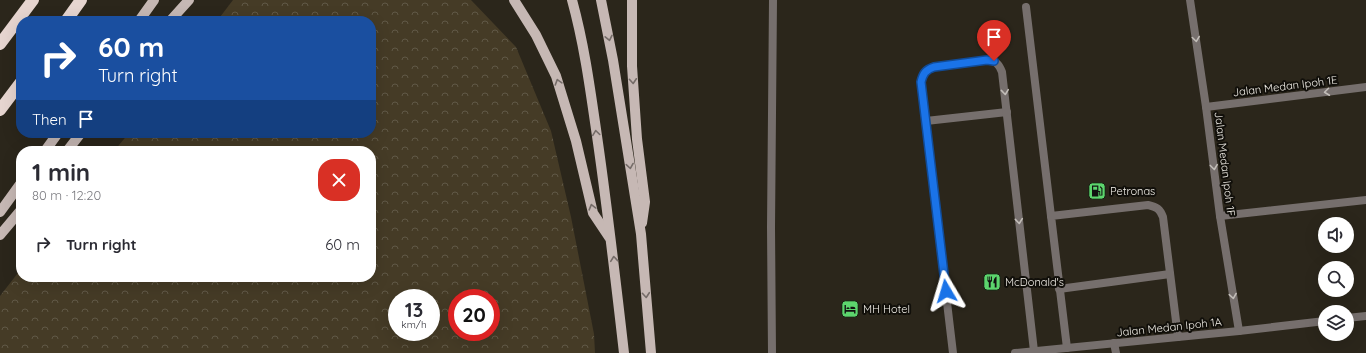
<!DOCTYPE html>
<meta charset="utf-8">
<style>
body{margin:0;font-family:Quicksand,sans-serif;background:#f2f2f3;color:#2b2b33;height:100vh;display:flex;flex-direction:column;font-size:15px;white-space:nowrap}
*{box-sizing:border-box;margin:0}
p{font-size:13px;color:#7c7c81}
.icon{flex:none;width:22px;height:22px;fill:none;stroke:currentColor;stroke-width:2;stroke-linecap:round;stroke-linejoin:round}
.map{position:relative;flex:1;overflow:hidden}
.sheet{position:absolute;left:16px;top:146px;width:360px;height:136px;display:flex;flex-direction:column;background:#fff;border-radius:16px;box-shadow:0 4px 16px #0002}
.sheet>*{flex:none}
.guide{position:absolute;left:16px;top:16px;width:360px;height:122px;border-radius:16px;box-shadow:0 4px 16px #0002;background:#1a4fa0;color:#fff;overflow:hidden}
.controls{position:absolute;left:1318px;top:217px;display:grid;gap:8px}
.controls a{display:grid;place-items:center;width:36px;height:36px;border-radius:50%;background:#fff;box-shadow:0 4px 16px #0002;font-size:20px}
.speed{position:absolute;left:388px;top:289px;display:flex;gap:8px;font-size:20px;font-weight:700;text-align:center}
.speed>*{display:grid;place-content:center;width:52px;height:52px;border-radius:50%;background:#fff;box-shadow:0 4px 16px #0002;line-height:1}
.speed small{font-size:10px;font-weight:400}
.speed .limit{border:6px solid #d22;background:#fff;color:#111}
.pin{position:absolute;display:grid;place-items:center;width:34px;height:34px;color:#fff;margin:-41px -17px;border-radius:50% 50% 50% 0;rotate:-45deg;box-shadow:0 0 4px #0007}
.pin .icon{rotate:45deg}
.me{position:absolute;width:44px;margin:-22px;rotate:353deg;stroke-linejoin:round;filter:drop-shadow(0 0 3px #0008)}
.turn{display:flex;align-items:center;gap:14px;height:84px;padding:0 16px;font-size:18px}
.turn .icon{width:52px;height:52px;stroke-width:2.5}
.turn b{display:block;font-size:28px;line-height:34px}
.then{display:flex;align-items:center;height:38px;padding:0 16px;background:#0003;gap:8px;font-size:15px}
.round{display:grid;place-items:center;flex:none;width:42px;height:42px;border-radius:16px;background:#f2f2f3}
.headline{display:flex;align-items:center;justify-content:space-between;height:68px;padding:0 16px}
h1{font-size:24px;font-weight:800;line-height:30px}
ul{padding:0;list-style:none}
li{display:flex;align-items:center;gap:12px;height:60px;padding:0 16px}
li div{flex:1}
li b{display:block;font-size:15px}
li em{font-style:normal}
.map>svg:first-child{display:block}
.forest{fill:url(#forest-crowns);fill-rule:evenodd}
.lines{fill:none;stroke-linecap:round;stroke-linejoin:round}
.lane{stroke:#766f6d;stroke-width:8}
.street{stroke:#766f6d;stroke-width:8}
.primary{stroke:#c6b8b4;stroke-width:10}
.highway{stroke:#e6d5d0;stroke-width:12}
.oneway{stroke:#756c68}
.oneway2{stroke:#c2bdb8}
.route-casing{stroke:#114b97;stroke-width:10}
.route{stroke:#1a73e8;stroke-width:7}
.labels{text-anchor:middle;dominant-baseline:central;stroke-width:4;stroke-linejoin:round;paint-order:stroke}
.street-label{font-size:11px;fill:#f4f1ea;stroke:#110f0a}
.poi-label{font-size:11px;fill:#f4f1ea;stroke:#110f0a;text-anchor:start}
</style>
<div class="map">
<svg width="1366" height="353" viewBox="0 0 1366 353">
<defs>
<pattern id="forest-crowns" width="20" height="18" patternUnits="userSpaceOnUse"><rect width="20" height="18" fill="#453b26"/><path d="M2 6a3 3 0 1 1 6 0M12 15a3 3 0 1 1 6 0" fill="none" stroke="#605846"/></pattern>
</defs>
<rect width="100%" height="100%" fill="#2b261b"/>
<path class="forest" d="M233 0H471L516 47 551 131 571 217 594 334 595 353H0V296L21 269V277H371V151H114L129 133H371V21H217ZM397 298H431V332H397ZM457 298H491V332H457Z"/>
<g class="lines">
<g class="lane">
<polyline points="1026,7 1051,216"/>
<polyline points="926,121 1007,112"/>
<polyline points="1220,216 1366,200"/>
<polyline points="1059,289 1170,274"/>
<path d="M1067 348 1051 216 1148 205C1157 207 1160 209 1163 217L1178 337"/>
<path d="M953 353 921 83C923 74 925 70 933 67L987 60C996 61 999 64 1002 72L1034 351"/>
</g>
<g class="street">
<polyline points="1190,0 1206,107 1220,216 1239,331"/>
<polyline points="1206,107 1366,87"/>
<polyline points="1347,318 1366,316"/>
<polyline points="1114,343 1116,353"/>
<polyline points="772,353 771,227 773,0"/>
<polyline points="1015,353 1239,331 1325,321"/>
</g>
<g class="primary">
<polyline points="514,0 536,35 556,76 576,141 593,213 609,237"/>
<path d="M572 0C585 47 591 95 598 143 608 213 616 283 624 353"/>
<polyline points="601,0 613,60 641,234 651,353"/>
<polyline points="632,0 632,66 637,139 645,202 642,223"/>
<polyline points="139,21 154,0"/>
<polyline points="170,21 189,0"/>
<polyline points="45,151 58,133"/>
<polyline points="67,151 81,133"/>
<polyline points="0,212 21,183"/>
<polyline points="0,235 21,210"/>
</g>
<g class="highway">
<polyline points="66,21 81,0"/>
<polyline points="0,44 33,0"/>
<polyline points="0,110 21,82"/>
</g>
</g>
<defs><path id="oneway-chevron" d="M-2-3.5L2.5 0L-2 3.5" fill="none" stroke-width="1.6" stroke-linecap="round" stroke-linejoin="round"/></defs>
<g class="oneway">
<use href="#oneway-chevron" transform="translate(609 38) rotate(78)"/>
<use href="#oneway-chevron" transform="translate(633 81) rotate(86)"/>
<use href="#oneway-chevron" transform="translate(558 82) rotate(-107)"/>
<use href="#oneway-chevron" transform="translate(596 133) rotate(-98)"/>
<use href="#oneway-chevron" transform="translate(630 166) rotate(81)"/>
<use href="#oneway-chevron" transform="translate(592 207) rotate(-105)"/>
<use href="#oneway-chevron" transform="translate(614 259) rotate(-96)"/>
<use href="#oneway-chevron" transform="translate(646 295) rotate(85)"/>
</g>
<g class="oneway2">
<use href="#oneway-chevron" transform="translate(1196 39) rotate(82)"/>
<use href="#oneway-chevron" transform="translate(1005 92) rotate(84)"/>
<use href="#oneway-chevron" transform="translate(1327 92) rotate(173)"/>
<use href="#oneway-chevron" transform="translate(1214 167) rotate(83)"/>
<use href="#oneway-chevron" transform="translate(1019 221) rotate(84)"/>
<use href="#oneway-chevron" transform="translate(1233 296) rotate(81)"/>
</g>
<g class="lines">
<defs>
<path id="route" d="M946 291 921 82C923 74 925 70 934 67L987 60 994 61"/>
</defs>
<use href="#route" class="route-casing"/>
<use href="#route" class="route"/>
</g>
<defs>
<symbol id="fuel-square" viewBox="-11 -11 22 22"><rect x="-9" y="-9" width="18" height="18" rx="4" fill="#5cd56d" stroke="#110f0a"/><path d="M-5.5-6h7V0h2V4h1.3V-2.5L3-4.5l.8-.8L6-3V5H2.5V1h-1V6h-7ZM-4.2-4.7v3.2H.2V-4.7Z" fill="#111"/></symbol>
<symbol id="restaurant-square" viewBox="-11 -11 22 22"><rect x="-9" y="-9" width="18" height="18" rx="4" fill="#5cd56d" stroke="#110f0a"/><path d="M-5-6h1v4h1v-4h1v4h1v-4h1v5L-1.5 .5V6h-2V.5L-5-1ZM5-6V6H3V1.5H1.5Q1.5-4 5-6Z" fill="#111"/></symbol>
<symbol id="hotel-square" viewBox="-11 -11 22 22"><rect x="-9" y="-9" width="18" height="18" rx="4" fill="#5cd56d" stroke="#110f0a"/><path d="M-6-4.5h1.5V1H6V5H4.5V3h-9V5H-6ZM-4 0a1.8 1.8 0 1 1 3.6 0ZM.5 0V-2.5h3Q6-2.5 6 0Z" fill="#111"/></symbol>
</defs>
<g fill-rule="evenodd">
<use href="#fuel-square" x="1087" y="181" width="20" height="20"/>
<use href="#restaurant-square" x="982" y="272" width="20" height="20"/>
<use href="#hotel-square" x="840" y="299" width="20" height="20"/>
</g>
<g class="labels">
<g class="street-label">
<text transform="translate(1285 86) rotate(-7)">Jalan Medan Ipoh 1E</text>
<text transform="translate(1225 164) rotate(83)">Jalan Medan Ipoh 1F</text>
<text transform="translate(1169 327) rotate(-6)">Jalan Medan Ipoh 1A</text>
</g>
<g class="poi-label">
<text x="1110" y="191">Petronas</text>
<text x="1005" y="282">McDonald's</text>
<text x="863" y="309">MH Hotel</text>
</g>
</g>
</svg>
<div class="controls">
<a><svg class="icon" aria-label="sound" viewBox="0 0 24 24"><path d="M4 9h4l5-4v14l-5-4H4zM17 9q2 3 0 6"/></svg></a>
<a><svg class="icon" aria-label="search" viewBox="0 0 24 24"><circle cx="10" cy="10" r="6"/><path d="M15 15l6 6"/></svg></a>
<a><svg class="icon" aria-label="layers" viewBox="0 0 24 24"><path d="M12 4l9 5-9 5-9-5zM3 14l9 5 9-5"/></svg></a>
</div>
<div class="speed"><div>13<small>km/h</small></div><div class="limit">20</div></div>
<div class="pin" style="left:994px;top:61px;background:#d93025"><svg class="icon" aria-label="arrive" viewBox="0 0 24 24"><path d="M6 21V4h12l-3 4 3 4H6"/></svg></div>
<svg class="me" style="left:946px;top:291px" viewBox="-20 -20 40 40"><path d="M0-17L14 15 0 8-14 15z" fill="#1a73e8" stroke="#fff" stroke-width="4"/></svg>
<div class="guide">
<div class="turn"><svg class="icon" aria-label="right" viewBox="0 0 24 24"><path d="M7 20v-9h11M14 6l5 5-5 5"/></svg><div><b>60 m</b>Turn right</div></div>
<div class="then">Then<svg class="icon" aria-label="arrive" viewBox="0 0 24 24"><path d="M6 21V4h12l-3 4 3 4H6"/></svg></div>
</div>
<section class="sheet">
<div class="headline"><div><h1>1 min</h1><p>80 m · 12:20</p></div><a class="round" style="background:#d93025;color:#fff"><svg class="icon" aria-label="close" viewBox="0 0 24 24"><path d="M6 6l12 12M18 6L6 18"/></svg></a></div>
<ul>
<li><svg class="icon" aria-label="right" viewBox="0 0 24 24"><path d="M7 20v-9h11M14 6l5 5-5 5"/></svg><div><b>Turn right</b></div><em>60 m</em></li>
</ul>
</section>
</div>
